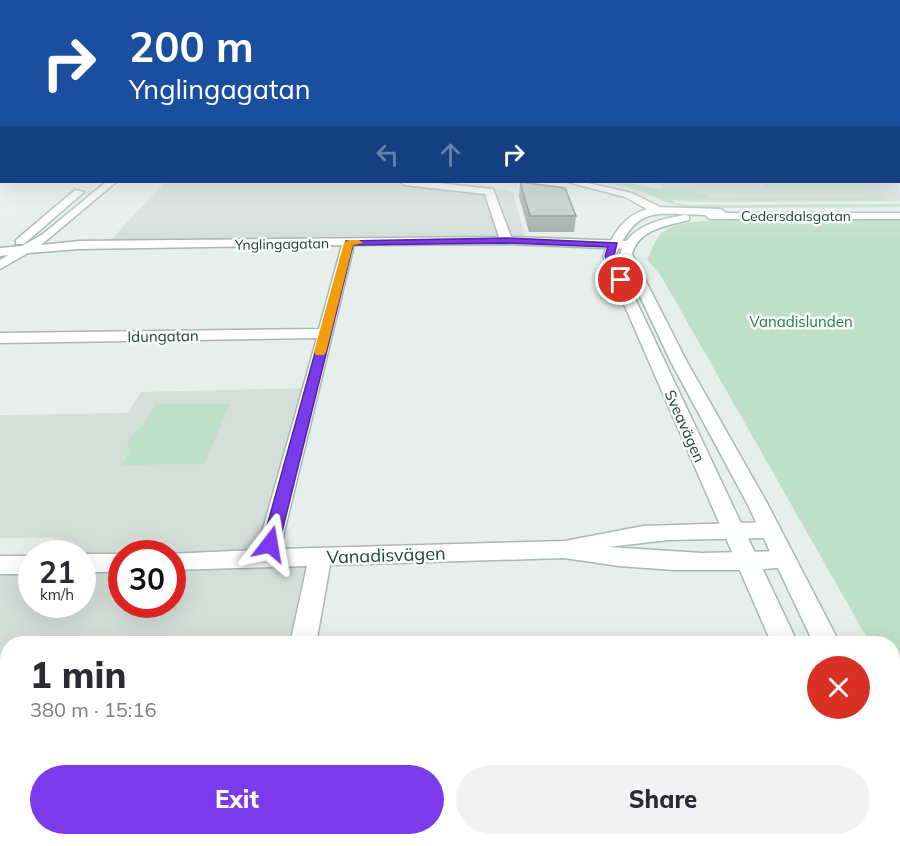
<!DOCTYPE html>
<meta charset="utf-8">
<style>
body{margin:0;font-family:Mulish,sans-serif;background:#f2f2f3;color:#2b2b33;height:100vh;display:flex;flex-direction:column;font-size:22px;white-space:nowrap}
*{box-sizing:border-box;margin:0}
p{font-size:20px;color:#7c7c81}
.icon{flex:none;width:33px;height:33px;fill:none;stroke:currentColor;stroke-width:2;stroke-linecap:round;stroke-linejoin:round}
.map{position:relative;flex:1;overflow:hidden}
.side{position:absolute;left:0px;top:636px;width:900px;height:210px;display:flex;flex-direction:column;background:#fff;border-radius:24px 24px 0 0;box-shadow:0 6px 24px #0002}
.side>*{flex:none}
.guide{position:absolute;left:0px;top:0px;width:900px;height:183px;box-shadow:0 6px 24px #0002;background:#1a4fa0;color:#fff;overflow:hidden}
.speed{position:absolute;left:18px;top:540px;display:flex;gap:12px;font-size:30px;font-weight:700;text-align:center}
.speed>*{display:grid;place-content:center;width:78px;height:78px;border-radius:50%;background:#fff;box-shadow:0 6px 24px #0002;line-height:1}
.speed small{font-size:15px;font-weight:400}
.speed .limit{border:9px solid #d22;background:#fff;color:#111}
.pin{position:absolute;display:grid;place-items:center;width:51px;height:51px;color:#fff;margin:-26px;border:3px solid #fff;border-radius:50%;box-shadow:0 2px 6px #0007}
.me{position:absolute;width:66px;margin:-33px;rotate:14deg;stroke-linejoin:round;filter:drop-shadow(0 0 4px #0008)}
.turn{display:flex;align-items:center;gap:21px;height:126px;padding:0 30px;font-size:27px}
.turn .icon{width:78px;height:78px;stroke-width:2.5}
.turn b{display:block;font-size:42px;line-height:51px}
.lanes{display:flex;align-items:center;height:57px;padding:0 30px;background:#0003;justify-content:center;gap:30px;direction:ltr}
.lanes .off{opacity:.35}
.round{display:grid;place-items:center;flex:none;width:63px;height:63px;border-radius:32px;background:#f2f2f3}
.overview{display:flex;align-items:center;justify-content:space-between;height:102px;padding:0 30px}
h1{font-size:36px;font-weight:800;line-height:45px}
.primary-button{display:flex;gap:12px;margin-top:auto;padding:12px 30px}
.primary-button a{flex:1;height:69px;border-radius:36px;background:#7c3aed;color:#fff;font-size:24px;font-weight:800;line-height:69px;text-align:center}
.primary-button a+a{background:#f2f2f3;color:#2b2b33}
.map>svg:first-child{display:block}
.built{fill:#d4dfda;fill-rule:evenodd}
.green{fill:#bfe0c8}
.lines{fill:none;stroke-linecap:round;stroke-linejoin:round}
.street-casing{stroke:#a8b8b2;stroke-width:3}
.secondary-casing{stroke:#a4bbb3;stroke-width:3}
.street{fill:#fff;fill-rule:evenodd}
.secondary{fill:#fff;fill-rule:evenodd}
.wall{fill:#a1aea9}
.shaded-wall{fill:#838d89}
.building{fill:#bbcac4;stroke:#838d89;stroke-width:1.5}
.route{fill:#7c3aed;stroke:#51269a;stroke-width:1.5}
.slow{fill:#f59e0b}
.labels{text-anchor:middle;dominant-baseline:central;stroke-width:5;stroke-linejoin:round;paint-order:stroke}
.far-street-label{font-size:14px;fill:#24423a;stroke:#f7fbf9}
.park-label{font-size:15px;fill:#2d7a4b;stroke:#f7fbf9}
.street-label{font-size:15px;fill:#24423a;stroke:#f7fbf9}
.near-street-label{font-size:18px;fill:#24423a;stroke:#f7fbf9}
</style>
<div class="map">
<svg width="900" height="846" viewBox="0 0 900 846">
<rect width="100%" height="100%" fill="#e6efeb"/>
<g class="built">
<polygon points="899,174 900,201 689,202 673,200 659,182 898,182"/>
<polygon points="165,182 423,182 504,190 513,192 526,240 105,246"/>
<path d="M308 388 265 560H317L301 643 8 644V838L265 839 264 846H0V567H31L32 604H82V554L47 553 55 538H0V415L128 413 141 392ZM122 554H172V604H122Z"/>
</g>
<g class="green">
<polygon points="603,182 624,182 653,188 694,190 698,194 707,195 710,198 880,197 891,201 673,200 674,203 691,205 900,204 900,207 690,208 671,204 640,191"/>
<polygon points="761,183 864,183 866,185 865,187 856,188 767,188"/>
<path d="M729 220H900V695L893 682 892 644 870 643 661 276 647 259C651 252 654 243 658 237 673 219 708 221 729 220Z"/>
<polygon points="156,404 230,404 204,464 122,465 130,451 127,445 133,434 143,426"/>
</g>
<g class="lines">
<defs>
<g id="street">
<rect x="898" y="146" width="2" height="6"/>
<polygon points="2,168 2,174 0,175 0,169"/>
<polygon points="106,182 116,182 41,245 79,241 499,237 485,194 405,185 400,182 428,182 493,189 511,237 629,241 635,245 629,249 506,244 354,245 280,549 565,541 643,526 769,522 777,524 780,530 777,536 769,538 668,540 608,547 702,553 785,551 793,554 796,560 793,566 757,570 674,570 619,566 564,558 330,565 316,644 290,644 307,566 172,570 172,554 168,554 257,550 317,338 0,343 0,333 319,329 342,245 79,249 28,253 0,269 0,260 8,255 0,256 0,248 22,246 43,234"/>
<polygon points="75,190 84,192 24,244 16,244 16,240"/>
<rect x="82" y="554" width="40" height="18"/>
<rect x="0" y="556" width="32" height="18"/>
<polygon points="247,838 279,838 278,846 246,846"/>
</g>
<g id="secondary">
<rect x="0" y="151" width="2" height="6"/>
<path d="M568 182H583L632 193 660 207 721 209 726 213H900V219H710L705 215C655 215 639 203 615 256L798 644H772L603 256C613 235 623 216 647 209L625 197Z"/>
<path d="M685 215 689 216V220C666 226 639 229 632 254L687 362 767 503 840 644H814L747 503 671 362 620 254C629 226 659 219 685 215Z"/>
<polygon points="892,753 900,756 900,797 892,794"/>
<polygon points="892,834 897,846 864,846 861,838 892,838"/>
</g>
</defs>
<use href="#street" class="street-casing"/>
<use href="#secondary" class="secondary-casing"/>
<use href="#street" class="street"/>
<use href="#secondary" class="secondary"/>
</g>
<polygon class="wall" points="520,182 576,216 574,232 529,232 519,197"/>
<polygon class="shaded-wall" points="2,123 2,139 0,140 0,124"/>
<polygon class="building" points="520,182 565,188 576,216 530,216"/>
<linearGradient id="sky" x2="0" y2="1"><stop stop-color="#84bce0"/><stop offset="0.51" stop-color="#f4f8f6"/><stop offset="1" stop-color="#f4f8f6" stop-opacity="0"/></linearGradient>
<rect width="900" height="239" fill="url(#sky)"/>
<polygon class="route" points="506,238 617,243 614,256 626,280 621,283 616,280 605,256 608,247 506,243 353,245 279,544 276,549 270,551 264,549 262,544 346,241"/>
<polygon class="slow" points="349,240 359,240 363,243 353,245 326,352 324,355 316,355 314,352 344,243"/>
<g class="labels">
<g class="far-street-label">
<text x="796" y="216">Cedersdalsgatan</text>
<text transform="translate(282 244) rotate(-1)">Ynglingagatan</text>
</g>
<g class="park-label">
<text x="801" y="321">Vanadislunden</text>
</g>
<g class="street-label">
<text transform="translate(163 336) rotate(-1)">Idungatan</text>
<text transform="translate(685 426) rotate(66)">Sveavägen</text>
</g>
<g class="near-street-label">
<text transform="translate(386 555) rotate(-2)">Vanadisvägen</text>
</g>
</g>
</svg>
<div class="speed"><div>21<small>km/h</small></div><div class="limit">30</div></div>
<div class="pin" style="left:621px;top:280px;background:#d93025"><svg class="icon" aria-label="arrive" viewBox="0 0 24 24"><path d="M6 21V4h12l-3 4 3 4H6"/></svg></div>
<svg class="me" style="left:270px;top:544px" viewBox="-20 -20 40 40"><path d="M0-17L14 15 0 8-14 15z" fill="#7c3aed" stroke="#fff" stroke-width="4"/></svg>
<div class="guide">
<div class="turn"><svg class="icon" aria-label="right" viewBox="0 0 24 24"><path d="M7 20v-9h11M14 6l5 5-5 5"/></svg><div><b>200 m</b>Ynglingagatan</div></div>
<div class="lanes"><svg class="icon off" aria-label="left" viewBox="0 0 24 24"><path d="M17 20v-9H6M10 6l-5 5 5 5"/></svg><svg class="icon off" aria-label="ahead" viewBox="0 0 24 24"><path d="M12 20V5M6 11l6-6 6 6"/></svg><svg class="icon" aria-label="right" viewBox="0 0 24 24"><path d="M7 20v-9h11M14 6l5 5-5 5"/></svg></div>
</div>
<section class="side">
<div class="overview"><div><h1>1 min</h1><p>380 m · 15:16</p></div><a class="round" style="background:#d93025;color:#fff"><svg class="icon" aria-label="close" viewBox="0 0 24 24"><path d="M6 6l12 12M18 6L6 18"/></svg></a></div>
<div class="primary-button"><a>Exit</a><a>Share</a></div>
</section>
</div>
